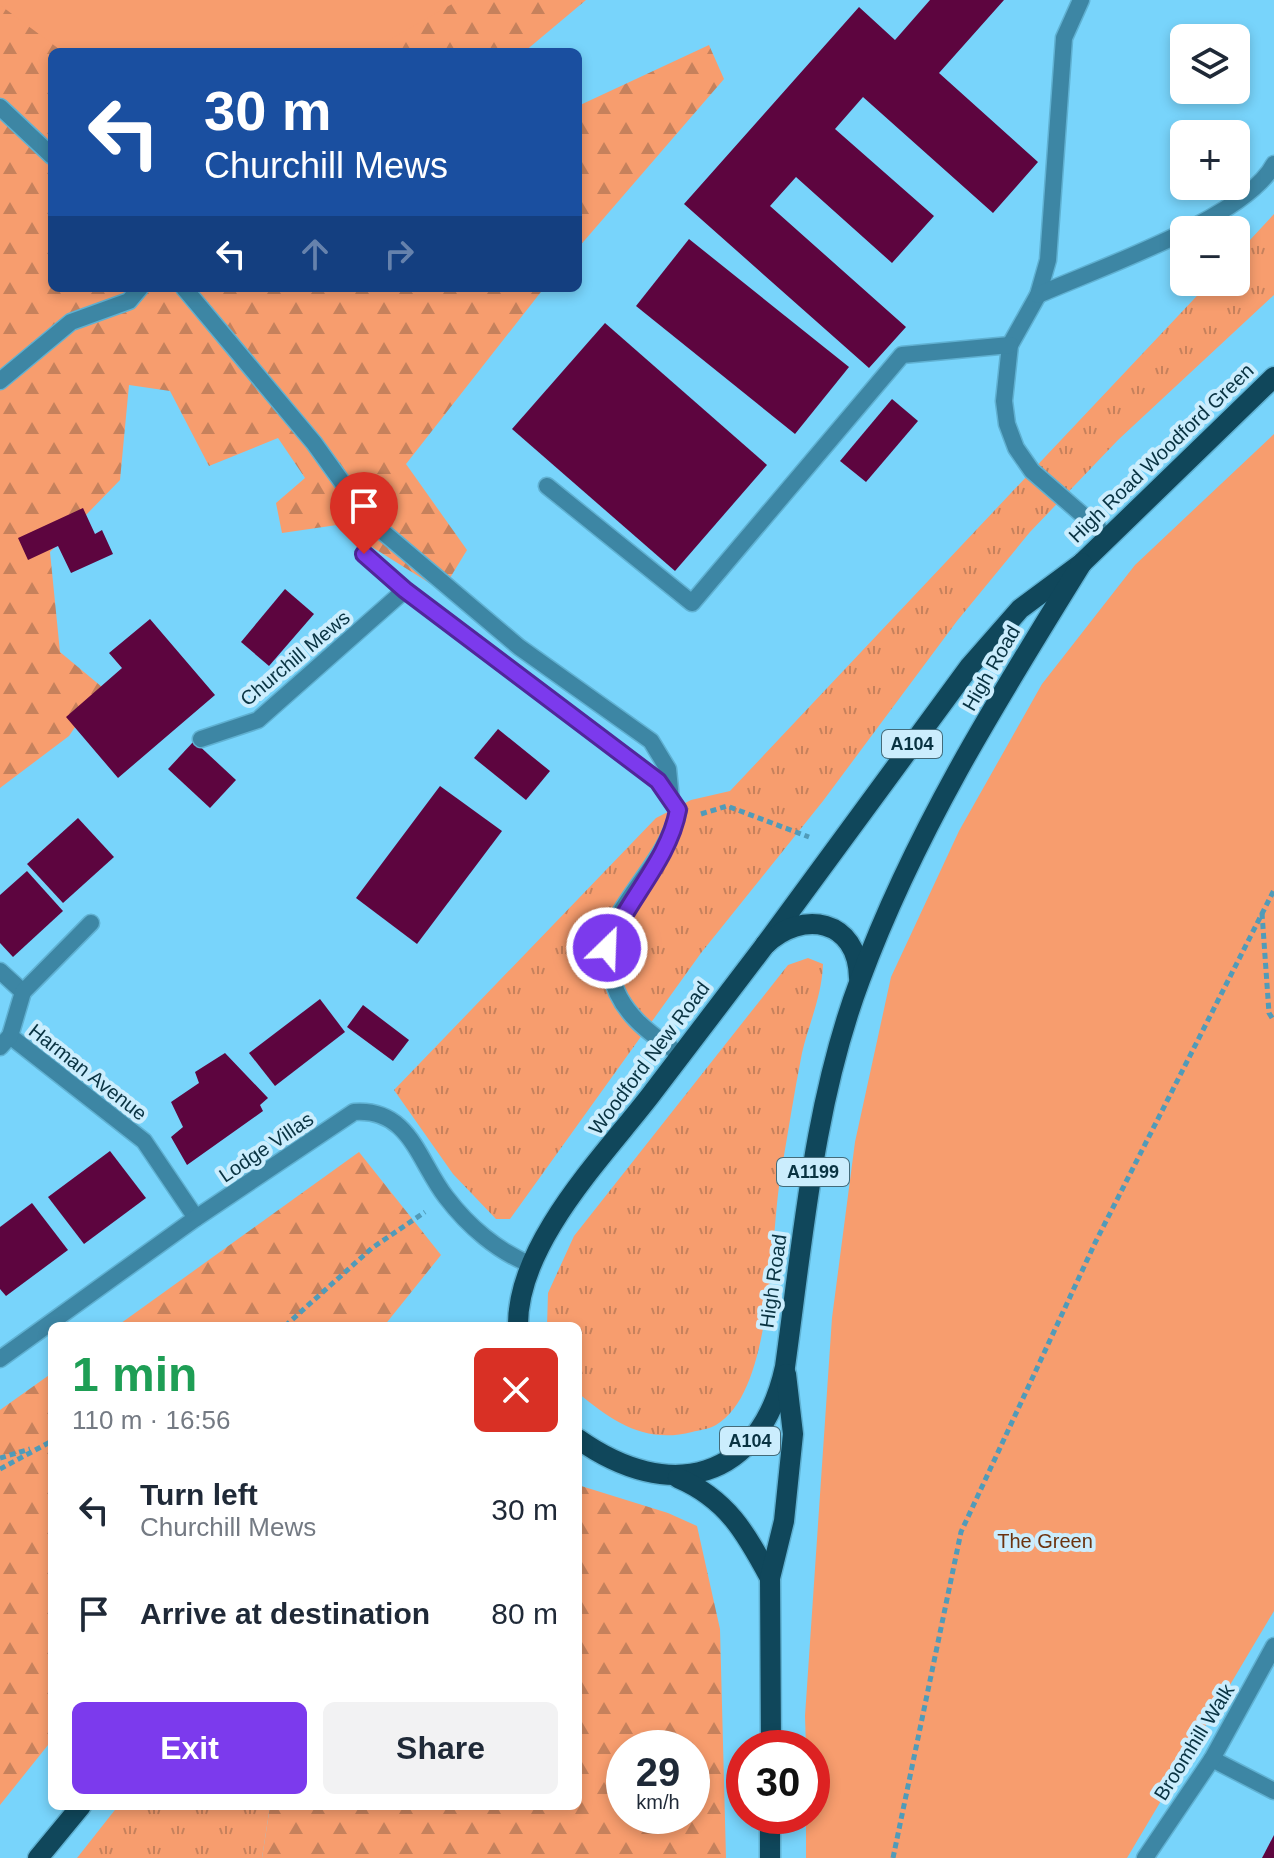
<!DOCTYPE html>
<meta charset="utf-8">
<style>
body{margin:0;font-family:Helvetica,sans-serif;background:#f2f2f3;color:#1f2937;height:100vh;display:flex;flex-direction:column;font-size:30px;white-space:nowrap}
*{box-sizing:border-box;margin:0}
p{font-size:26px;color:#747a83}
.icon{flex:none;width:44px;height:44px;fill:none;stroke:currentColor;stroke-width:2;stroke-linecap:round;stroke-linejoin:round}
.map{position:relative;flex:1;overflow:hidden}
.drawer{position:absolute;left:48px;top:1322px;width:534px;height:488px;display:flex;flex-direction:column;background:#fff;border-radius:12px;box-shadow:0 4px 12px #0003}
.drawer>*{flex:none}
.guide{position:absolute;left:48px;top:48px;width:534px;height:244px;border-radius:12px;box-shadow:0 4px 12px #0003;background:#1a4fa0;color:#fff;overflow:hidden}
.tools{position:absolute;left:1170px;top:24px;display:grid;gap:16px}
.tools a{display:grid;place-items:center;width:80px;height:80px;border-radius:12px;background:#fff;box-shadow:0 4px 12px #0003;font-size:40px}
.speed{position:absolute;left:606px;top:1730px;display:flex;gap:16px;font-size:40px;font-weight:700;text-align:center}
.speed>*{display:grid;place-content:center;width:104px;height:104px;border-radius:50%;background:#fff;box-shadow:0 4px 12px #0003;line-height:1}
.speed small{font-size:20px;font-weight:400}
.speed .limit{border:12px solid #d22;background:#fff;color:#111}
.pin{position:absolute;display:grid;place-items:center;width:68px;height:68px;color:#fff;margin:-82px -34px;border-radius:50% 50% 50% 0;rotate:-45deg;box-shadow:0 0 8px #0007}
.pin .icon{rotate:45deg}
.me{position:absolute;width:88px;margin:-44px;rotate:24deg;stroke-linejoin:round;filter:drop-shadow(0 0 6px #0008)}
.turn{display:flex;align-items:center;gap:28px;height:168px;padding:0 24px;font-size:36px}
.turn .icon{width:104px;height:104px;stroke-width:2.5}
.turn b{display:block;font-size:56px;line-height:68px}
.lanes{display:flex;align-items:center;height:76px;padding:0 24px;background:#0003;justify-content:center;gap:40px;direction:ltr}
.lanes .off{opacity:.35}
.round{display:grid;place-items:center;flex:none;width:84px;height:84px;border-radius:12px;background:#f2f2f3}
.head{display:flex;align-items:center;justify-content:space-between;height:136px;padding:0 24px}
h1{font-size:48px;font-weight:600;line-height:60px;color:#1e9e55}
.button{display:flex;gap:16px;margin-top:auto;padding:16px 24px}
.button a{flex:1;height:92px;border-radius:12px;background:#7c3aed;color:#fff;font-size:32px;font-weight:600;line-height:92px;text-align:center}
.button a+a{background:#f2f2f3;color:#1f2937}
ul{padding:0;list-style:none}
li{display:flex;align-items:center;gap:24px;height:104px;padding:0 24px}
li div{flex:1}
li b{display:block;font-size:30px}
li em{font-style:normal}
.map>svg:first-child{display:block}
.grass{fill:url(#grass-tufts)}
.forest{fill:url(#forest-firs);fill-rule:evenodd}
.park{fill:#f79d6e}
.building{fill:#5d053f}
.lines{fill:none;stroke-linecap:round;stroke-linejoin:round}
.service-casing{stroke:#60b1d2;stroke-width:19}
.minor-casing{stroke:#60b1d2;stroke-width:19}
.primary-casing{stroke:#60b1d2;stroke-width:23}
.path{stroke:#509bb9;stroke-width:5;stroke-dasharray:6 4;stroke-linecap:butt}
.service{stroke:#3d86a4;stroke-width:16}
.minor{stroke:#3d86a4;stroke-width:16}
.primary{stroke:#10475b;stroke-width:20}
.route-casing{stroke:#51269a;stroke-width:20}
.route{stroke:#7c3aed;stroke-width:14}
.labels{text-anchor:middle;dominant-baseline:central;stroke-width:8;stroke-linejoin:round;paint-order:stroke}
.shield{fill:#cbedfd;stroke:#436b7a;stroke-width:2}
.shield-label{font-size:18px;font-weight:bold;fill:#093342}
.street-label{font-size:20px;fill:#093342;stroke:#cbedfd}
.park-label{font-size:20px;fill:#6d330f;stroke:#cbedfd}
</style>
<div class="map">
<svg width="1274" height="1858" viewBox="0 0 1274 1858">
<defs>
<pattern id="grass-tufts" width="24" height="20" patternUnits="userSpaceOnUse" patternTransform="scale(2)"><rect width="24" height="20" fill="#f79d6e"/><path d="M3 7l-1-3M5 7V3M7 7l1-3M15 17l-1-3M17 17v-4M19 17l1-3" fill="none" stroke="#c6815c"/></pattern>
<pattern id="forest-firs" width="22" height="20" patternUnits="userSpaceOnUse" patternTransform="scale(2)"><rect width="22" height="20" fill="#f79d6e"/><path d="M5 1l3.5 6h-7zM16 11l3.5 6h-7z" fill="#c6815c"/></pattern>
</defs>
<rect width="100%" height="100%" fill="#78d4fb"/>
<g class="grass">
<polygon points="1274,214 1274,295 1118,440 1030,532 957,621 823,801 701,953 510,1219 496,1219 453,1174 394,1090 656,818 691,800 730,791 1210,282 1236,282 1236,255"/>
<path d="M808 958 823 964C822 996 809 1023 802 1053 794 1093 788 1133 781 1173 770 1235 774 1392 716 1425 710 1429 699 1430 692 1432 646 1444 613 1422 578 1393V1326H547L548 1293 574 1236 788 965Z"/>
<polygon points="118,1806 270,1806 262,1858 77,1858"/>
</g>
<g class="forest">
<polygon points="0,0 115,52 52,52 52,288 544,288 406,464 467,550 442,591 337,525 282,533 276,503 305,478 278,438 209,466 170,391 129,385 120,480 50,552 60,652 102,687 69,736 0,788"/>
<polygon points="387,0 586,0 524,52 328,52"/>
<polygon points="709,45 724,79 578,248 578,106"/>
<polygon points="359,1152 441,1255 384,1326 117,1326"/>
<polygon points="52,1373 52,1740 0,1805 0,1410"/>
<path d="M578 1485 668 1513 697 1526 720 1629 726 1858H262L270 1806H578ZM692 1748V1816H624V1748Z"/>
</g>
<g class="park">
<polygon points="0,0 459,0 368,52 63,52 0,5"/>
<polygon points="1274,434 1274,1611 1127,1858 806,1858 806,1816 812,1816 812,1748 806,1748 805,1716 832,1318 855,1142 891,977 959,831 1042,684 1135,565"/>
</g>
<g class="building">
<polygon points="930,0 1004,0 939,73 1038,162 993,213 863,97 835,129 934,216 892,263 796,177 770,206 906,327 869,368 684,204 859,7 895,40"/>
<polygon points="689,239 849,367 795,434 636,306"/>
<polygon points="605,323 767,465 675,571 512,429"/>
<polygon points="892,399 918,421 866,482 840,461"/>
<polygon points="83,508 95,534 102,530 113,554 71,573 58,546 28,560 18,538"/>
<polygon points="285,589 314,614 269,666 241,642"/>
<polygon points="150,619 215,695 118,778 66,717 122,668 109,653"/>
<polygon points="498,729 550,771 526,800 474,758"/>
<polygon points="194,741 236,780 210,808 168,769"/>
<polygon points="440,786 502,831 417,944 356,898"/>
<polygon points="78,818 114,857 63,903 27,864"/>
<polygon points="27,871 63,911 13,957 0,943 0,895"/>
<polygon points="320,999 345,1032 275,1086 249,1053"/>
<polygon points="363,1005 409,1040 393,1061 347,1027"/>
<polygon points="225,1053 268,1098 260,1105 263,1111 187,1165 171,1137 183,1127 171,1102 199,1083 195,1072"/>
<polygon points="110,1151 146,1198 84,1244 48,1197"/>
<polygon points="32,1203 68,1250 6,1296 0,1289 0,1227"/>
<polygon points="1274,1835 1274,1858 1262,1858"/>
</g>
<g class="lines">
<defs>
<g id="service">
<polyline points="1081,0 1064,38 1048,260 1038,295 1010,345 1004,401 1007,424 1016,448 1032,471 1108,537"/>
<polyline points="0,107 52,156"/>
<polyline points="184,288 314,443 370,521 519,647 651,741 668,769 671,800"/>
<path d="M1038 295C1096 269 1246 218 1274 164"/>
<polyline points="0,381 71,322 129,301 140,288"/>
<polyline points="547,486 692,603 902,355 1010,345"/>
<polyline points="0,971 23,992"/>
<polyline points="1212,1759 1274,1791"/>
</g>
<g id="minor">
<path d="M364 554 405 590 658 781 678 810C669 861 612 904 607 948 607 955 610 966 611 973 618 1012 650 1034 681 1055"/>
<polyline points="201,739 258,720 405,590"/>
<polyline points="10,1036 144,1141 196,1218"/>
<polyline points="0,1047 10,1036 23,992 91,923"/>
<path d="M0 1359 196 1218 354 1112C410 1108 418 1161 446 1197 468 1226 498 1252 532 1265"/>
<polyline points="1145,1858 1212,1759 1274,1646"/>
</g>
<g id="primary">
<polyline points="765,945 970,666 1020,609 1082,563 1274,377"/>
<path d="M518 1326C517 1244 602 1158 650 1096 688 1046 726 996 765 945 802 909 858 919 859 978"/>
<path d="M578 1439C670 1504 760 1481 785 1367 803 1238 814 1102 860 980 915 831 999 697 1082 563"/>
<path d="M678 1478C727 1499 746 1533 770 1578"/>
<polyline points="771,1748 770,1578 784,1521 793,1434 786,1374"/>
<polyline points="38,1858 81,1806"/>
<polyline points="770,1858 770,1816"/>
</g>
</defs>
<use href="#service" class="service-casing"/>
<use href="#minor" class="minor-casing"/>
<use href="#primary" class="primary-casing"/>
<g class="path">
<polyline points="701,814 727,806 809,837"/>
<polyline points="1262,913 1269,1013 1274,1021"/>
<polyline points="285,1326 372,1248 425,1212"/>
<polyline points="0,1458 30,1449"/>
<polyline points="0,1469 52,1441"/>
<polyline points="893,1858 961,1532 1095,1243 1274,890"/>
</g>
<use href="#service" class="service"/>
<use href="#minor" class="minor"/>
<use href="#primary" class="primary"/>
</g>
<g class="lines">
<defs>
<path id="route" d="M364 554 405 590 658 781 678 810C669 860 626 901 607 948"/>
</defs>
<use href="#route" class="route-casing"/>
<use href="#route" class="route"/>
</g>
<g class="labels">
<g class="shield">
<rect x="882" y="730" width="60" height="28" rx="6"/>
<rect x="777" y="1158" width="72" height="28" rx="6"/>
<rect x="720" y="1427" width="60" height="28" rx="6"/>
</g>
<g class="shield-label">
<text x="912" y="744">A104</text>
<text x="813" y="1172">A1199</text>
<text x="750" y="1441">A104</text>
</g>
<g class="street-label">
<text transform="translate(1161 453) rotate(-44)">High Road Woodford Green</text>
<text transform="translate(295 658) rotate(-40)">Churchill Mews</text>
<text transform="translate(991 668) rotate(-60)">High Road</text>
<text transform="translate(649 1058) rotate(-53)">Woodford New Road</text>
<text transform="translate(88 1072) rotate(38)">Harman Avenue</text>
<text transform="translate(266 1147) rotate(-34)">Lodge Villas</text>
<text transform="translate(773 1281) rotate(-82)">High Road</text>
<text transform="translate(1194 1742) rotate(-58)">Broomhill Walk</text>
</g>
<g class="park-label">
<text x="1045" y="1541">The Green</text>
</g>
</g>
</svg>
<div class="tools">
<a><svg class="icon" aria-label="layers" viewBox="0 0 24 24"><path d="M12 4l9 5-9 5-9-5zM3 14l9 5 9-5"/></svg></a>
<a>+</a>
<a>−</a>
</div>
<div class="speed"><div>29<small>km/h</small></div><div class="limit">30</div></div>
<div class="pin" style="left:364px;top:554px;background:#d93025"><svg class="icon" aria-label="arrive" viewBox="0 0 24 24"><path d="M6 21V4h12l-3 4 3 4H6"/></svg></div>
<svg class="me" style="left:607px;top:948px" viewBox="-20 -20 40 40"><circle r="17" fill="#7c3aed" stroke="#fff" stroke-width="3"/><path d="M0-11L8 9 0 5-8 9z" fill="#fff"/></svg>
<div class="guide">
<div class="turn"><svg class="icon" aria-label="left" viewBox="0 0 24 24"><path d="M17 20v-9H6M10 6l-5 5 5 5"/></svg><div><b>30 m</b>Churchill Mews</div></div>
<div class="lanes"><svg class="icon" aria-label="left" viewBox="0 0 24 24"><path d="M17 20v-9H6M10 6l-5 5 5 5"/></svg><svg class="icon off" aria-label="ahead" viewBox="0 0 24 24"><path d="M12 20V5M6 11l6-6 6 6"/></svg><svg class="icon off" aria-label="right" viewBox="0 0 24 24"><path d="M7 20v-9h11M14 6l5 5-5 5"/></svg></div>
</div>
<section class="drawer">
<div class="head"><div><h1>1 min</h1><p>110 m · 16:56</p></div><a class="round" style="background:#d93025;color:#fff"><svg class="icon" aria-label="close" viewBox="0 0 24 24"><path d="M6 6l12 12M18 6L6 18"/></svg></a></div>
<ul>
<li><svg class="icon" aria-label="left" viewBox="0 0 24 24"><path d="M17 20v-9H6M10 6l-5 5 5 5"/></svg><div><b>Turn left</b><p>Churchill Mews</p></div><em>30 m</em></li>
<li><svg class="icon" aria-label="arrive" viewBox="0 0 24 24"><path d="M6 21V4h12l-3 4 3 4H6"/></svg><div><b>Arrive at destination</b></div><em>80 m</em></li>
</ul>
<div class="button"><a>Exit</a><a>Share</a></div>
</section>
</div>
